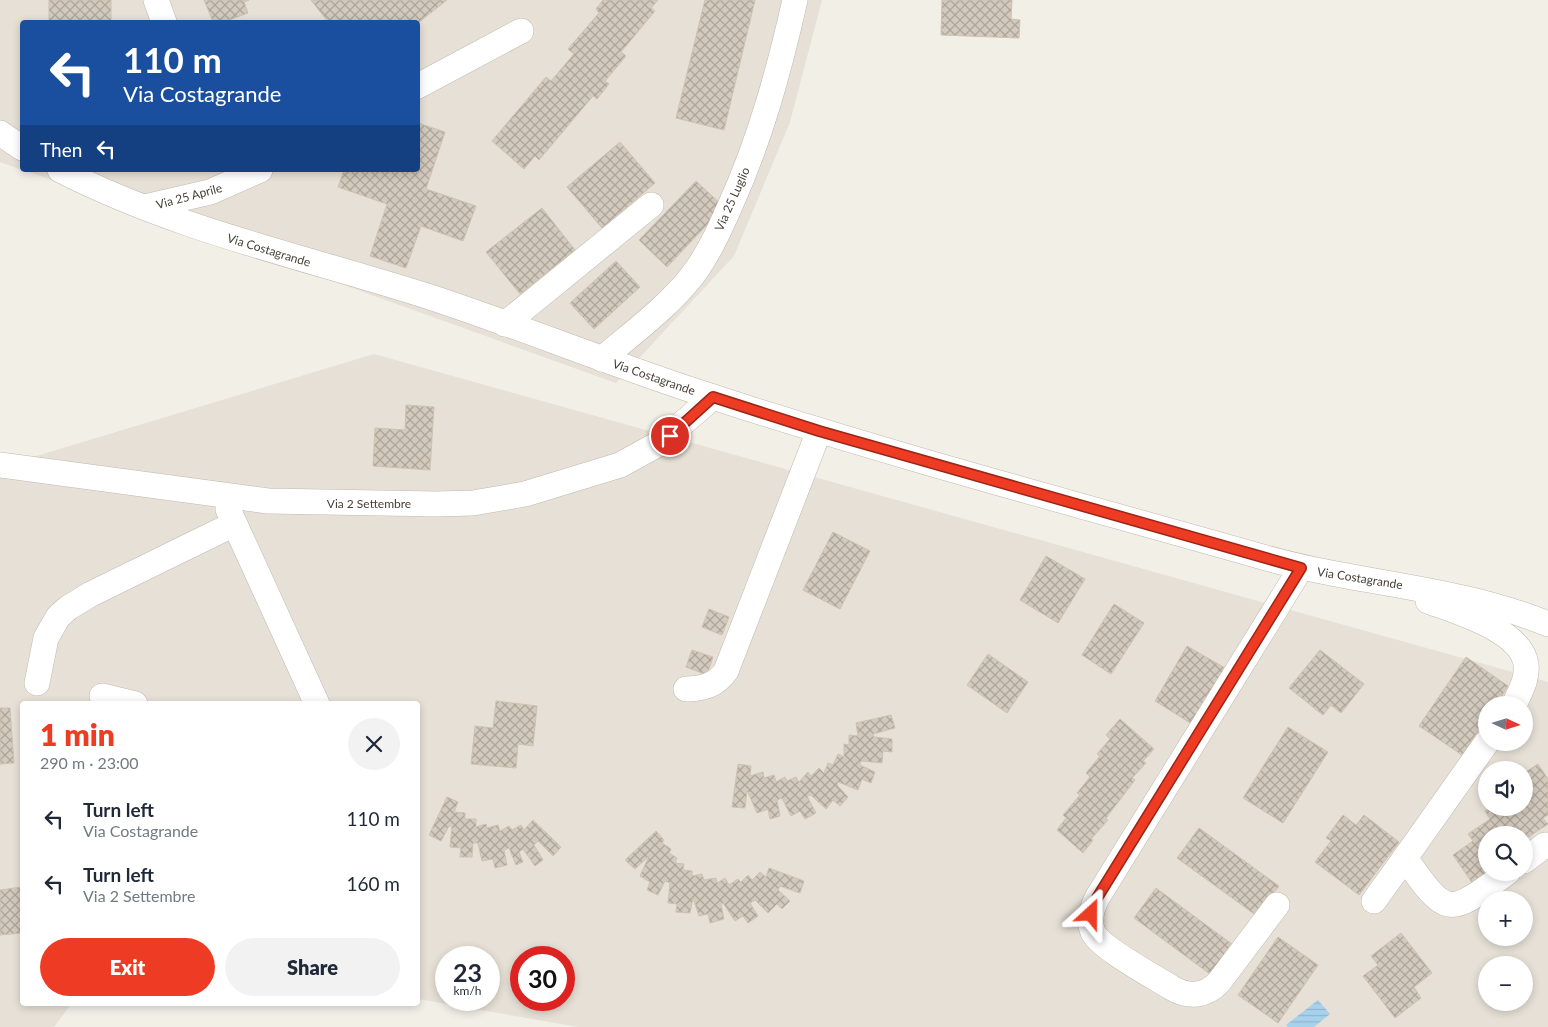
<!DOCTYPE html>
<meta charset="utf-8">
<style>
body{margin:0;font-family:Lato,sans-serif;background:#f2f2f3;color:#1f2937;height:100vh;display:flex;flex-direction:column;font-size:19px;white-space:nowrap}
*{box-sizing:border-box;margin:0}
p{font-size:16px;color:#747a83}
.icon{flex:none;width:28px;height:28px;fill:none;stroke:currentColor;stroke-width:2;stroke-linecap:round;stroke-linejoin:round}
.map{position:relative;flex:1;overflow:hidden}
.details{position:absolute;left:20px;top:701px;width:400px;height:305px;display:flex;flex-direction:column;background:#fff;border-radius:5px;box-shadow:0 2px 8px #0003}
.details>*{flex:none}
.top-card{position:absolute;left:20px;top:20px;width:400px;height:152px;border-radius:5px;box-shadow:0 2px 8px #0003;background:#1a4fa0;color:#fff;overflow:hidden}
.needle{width:32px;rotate:94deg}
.controls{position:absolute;left:1478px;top:696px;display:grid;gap:10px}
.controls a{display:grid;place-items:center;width:55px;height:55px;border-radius:50%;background:#fff;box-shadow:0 2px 8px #0003;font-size:25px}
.speed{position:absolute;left:435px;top:946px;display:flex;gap:10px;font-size:25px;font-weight:700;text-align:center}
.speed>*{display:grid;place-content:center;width:65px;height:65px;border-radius:50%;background:#fff;box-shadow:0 2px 8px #0003;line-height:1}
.speed small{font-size:12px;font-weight:400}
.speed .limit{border:8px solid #d22;background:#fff;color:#111}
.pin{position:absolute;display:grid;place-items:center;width:42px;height:42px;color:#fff;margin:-21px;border:2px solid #fff;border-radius:50%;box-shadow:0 1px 5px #0007}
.me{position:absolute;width:55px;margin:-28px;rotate:24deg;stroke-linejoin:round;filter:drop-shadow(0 0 4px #0008)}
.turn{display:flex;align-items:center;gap:18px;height:105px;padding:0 20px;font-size:22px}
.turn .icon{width:65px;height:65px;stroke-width:2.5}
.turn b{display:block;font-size:35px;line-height:42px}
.then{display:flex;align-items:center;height:48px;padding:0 20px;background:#0003;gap:10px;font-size:19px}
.round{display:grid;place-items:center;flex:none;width:52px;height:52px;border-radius:26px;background:#f2f2f3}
.summary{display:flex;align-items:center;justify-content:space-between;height:85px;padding:0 20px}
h1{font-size:30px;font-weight:800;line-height:38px;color:#ed3b24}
.button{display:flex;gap:10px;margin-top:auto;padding:10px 20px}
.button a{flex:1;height:58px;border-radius:30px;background:#ed3b24;color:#fff;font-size:20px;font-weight:800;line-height:58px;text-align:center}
.button a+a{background:#f2f2f3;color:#1f2937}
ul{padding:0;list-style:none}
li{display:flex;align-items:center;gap:15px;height:65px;padding:0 20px}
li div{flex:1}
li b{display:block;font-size:19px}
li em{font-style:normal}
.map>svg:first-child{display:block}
.residential{fill:#e6e0d6;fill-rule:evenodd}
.water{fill:url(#water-rules)}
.building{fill:url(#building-cross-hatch);stroke:#cec2b1}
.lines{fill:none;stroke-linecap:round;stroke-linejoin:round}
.street-casing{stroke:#c0b9ad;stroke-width:26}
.street{stroke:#fff;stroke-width:25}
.route-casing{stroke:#9a2617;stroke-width:12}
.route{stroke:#ed3b24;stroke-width:9}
.labels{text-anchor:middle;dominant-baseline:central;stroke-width:4;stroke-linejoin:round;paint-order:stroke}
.street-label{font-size:12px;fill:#453f37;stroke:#fff}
</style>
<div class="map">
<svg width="1548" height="1027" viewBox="0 0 1548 1027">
<defs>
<pattern id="water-rules" width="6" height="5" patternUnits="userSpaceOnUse" patternTransform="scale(1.25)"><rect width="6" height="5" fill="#a7d2ec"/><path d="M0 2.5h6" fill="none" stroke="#91b5cb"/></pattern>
<pattern id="building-cross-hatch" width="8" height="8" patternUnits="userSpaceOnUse" patternTransform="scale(1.25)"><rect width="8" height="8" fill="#d3cabd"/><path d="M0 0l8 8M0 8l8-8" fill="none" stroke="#ada59a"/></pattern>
</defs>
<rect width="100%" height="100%" fill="#f2efe7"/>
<g class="residential">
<polygon points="0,0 822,0 790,122 734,256 616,383 24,170 418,170 418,22 22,22 22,170 0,162"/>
<path d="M374 354 1548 682V1027H578L418 999V704H22V1004H71L54 1027H0V467ZM1486 705H1524V742H1486ZM1486 770H1524V808H1486ZM1486 835H1524V872H1486ZM1486 900H1524V938H1486ZM446 958H489V1000H446ZM521 958H564V1000H521ZM1486 965H1524V1002H1486Z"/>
</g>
<polygon class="water" points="1318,1000 1330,1014 1314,1027 1288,1027 1286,1025"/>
<g class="building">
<rect x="49" y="0" width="62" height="22"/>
<polygon points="204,0 249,0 244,2 248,13 224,22 213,22"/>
<polygon points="311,0 447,0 418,23 328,22"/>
<polygon points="603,0 658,0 651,8 655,11 621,52 626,56 605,81 609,84 597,99 593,96 539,160 535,156 524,169 492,141 546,77 551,81 574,54 568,49 599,13 596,9"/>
<polygon points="705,0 755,0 724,130 676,118"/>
<polygon points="942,0 1012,0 1011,19 1020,20 1019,38 941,35"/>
<polygon points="418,123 445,132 426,189 476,206 463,241 421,226 406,268 370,256 387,204 338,187 344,170 418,170"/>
<polygon points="620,142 655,183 602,228 567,187"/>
<polygon points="696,181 724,207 667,267 639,240"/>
<polygon points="542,208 575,250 520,294 486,252"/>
<polygon points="616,261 640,287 594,329 570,303"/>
<polygon points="406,405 434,407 430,470 373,466 375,428 405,430"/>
<polygon points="833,532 870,551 840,609 803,590"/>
<polygon points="1046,556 1085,579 1058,623 1020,600"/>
<polygon points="1114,604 1144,623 1111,674 1082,655"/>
<polygon points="709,609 729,617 722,635 702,627"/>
<polygon points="1187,646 1225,668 1192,724 1155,701"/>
<polygon points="692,650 713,657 707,675 686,667"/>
<polygon points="1320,650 1364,684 1341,713 1331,705 1323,715 1289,688"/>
<polygon points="988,654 1028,682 1007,713 967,685"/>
<polygon points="1466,657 1508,686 1496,705 1486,705 1486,719 1462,755 1419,726"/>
<polygon points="496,701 537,706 533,746 518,744 516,768 471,764 475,726 493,728"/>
<polygon points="0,708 10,708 14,763 0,764"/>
<polygon points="891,715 895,728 873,734 874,737 892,739 892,752 883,751 882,763 861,761 860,765 875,772 871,783 862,779 858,790 838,782 837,785 848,797 840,806 833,800 826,809 811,795 807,796 816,813 805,819 800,811 791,816 782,798 777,800 780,816 770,819 768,809 757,813 747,790 745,808 732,807 738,764 751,766 750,776 763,772 764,778 774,775 776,782 785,777 787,781 796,777 799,782 808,772 811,776 819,768 824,773 828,763 833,765 838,754 844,757 844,744 849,745 849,735 858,736 856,723"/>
<polygon points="1120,719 1154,749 1143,761 1146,763 1132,778 1135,780 1106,818 1108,820 1091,839 1093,840 1083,853 1057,830 1066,818 1063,815 1080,795 1077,793 1090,777 1086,773 1100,756 1097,754 1110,739 1106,735"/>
<polygon points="1288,727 1328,752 1283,823 1243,798"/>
<polygon points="1538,764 1548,779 1548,815 1543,818 1548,824 1524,840 1524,835 1486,835 1486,872 1475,887 1453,855 1473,841 1468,834 1490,819 1485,811 1489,808 1524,808 1524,773"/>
<polygon points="447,797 458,802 454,812 465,813 465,819 476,819 476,827 486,824 487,828 498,825 500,831 509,826 512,830 521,825 524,830 533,820 561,847 553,856 538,841 534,845 543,860 535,866 523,849 519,852 523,862 516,865 509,848 504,850 507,865 495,868 493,859 482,861 478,843 473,843 472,857 460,857 461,848 450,847 452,826 449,826 441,841 429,835"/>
<polygon points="1343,815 1356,825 1364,815 1399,842 1359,895 1315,862 1331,841 1326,838"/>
<polygon points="1199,828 1279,886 1257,916 1177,858"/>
<polygon points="656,831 664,840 662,843 671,849 669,853 677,858 675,863 684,864 683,870 692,871 692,876 702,874 704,880 716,878 717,883 725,878 729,885 738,879 741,882 748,875 752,880 760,872 766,877 769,868 804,881 800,893 780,886 778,890 790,901 782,909 777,904 768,913 755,900 750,903 758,916 748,923 743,916 735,921 723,903 721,904 724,919 710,923 708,914 699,916 693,898 690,913 676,912 677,904 668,903 670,883 665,881 658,895 647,890 650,882 640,876 649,856 635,869 625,860"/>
<polygon points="22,887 22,933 0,935 0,890"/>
<polygon points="1156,888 1236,947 1214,977 1134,918"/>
<polygon points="1401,933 1432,973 1414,987 1421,998 1395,1018 1363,976 1378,965 1371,956"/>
<polygon points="1278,937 1318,965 1278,1023 1238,995"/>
</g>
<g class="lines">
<defs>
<g id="street">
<polyline points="156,0 164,22"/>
<polyline points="418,86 521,31"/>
<polyline points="0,133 22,148"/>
<path d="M60 170C177 230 305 257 430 297 524 328 616 366 710 396 891 455 1076 504 1259 556 1355 584 1455 586 1548 624"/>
<polyline points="145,207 210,192 260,170"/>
<polyline points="505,324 651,205"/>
<path d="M602 359C632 333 667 308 692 276 708 255 719 231 730 206 760 140 779 71 795 0"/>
<polyline points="0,465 268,501 437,504 473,503 525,494 620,465 660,443 713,397"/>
<polyline points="228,509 317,704"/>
<path d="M1428 601C1457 612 1521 630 1526 664 1528 679 1520 692 1514 705"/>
<polyline points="37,683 46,638 58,617 68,608 91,594 234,524"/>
<path d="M686 689C703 689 716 685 726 671L819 431"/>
<polyline points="102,696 135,704"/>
<path d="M1487 742 1405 858C1448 919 1448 916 1508 872"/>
<polyline points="1524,861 1545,845"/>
<polyline points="1374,901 1405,858"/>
<path d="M1277 905 1219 982C1206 996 1189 998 1172 988 1156 978 1099 947 1093 932 1088 921 1092 908 1097 898L1301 568"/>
</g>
</defs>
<use href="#street" class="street-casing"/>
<use href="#street" class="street"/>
</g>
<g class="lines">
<defs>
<polyline id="route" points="670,436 713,397 819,431 1301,568 1097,898 1091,914"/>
</defs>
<use href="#route" class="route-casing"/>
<use href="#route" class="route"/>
</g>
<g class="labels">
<g class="street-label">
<text transform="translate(189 196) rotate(-15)">Via 25 Aprile</text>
<text transform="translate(732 199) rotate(-66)">Via 25 Luglio</text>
<text transform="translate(269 250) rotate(17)">Via Costagrande</text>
<text transform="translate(654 377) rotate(19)">Via Costagrande</text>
<text x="369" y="503">Via 2 Settembre</text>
<text transform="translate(1360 578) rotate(9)">Via Costagrande</text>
</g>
</g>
</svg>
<div class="controls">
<a><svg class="needle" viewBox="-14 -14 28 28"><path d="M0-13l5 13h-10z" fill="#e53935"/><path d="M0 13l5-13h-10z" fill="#747a83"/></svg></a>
<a><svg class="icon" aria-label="sound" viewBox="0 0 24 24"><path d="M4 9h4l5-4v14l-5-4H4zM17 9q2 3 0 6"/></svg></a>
<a><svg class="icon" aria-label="search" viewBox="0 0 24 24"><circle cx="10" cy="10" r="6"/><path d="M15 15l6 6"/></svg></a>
<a>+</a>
<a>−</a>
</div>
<div class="speed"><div>23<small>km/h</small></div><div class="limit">30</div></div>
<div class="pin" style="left:670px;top:436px;background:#d93025"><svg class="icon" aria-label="arrive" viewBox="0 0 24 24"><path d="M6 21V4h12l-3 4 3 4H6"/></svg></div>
<svg class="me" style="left:1091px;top:914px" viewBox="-20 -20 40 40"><path d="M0-17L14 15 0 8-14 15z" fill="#ed3b24" stroke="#fff" stroke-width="4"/></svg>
<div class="top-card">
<div class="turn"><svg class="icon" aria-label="left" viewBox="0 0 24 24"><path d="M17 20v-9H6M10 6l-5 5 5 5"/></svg><div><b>110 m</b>Via Costagrande</div></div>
<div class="then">Then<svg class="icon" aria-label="left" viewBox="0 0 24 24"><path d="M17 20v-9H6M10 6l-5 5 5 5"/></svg></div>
</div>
<section class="details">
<div class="summary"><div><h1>1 min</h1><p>290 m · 23:00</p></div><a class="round"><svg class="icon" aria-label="close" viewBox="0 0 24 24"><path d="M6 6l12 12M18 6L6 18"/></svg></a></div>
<ul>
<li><svg class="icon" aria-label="left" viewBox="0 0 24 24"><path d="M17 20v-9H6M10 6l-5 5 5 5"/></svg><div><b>Turn left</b><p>Via Costagrande</p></div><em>110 m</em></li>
<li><svg class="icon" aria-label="left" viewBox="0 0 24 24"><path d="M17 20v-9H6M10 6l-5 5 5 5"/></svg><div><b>Turn left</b><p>Via 2 Settembre</p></div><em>160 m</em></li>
</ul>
<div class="button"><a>Exit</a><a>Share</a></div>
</section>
</div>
